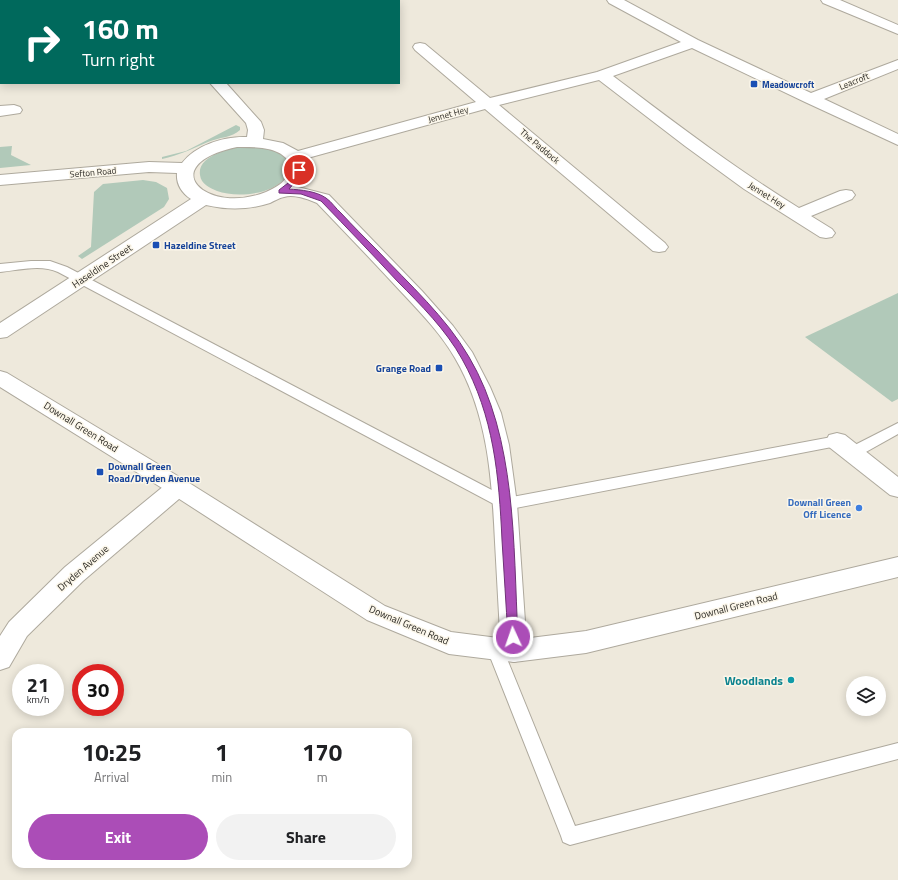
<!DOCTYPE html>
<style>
body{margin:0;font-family:"Titillium Web",sans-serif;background:#f2f2f2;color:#202124;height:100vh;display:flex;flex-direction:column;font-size:15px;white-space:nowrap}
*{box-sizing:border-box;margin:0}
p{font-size:13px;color:#757577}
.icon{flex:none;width:22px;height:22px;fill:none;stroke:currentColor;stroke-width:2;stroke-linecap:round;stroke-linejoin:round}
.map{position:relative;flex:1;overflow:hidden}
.details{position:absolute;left:12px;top:728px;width:400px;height:140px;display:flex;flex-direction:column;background:#fff;border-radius:12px;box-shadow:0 2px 10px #0003}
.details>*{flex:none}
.guide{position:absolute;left:0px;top:0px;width:400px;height:84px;box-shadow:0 2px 10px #0003;background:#00695c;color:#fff;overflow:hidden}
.tools{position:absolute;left:846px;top:676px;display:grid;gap:8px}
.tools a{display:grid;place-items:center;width:40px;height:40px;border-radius:50%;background:#fff;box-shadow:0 2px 10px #0003;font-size:20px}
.speed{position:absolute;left:12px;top:664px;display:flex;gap:8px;font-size:20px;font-weight:700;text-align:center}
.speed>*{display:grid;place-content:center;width:52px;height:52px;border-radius:50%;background:#fff;box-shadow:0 2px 10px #0003;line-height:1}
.speed small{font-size:10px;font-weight:400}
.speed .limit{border:6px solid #d22;background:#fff;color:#111}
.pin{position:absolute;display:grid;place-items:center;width:34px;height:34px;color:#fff;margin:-17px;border:2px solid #fff;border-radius:50%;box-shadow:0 1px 4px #0007}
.me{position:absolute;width:44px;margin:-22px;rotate:357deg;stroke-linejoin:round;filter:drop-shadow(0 0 3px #0008)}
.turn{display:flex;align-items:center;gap:14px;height:84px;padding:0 16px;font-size:18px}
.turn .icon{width:52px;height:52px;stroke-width:2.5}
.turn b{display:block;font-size:28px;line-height:34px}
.eta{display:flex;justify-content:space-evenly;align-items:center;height:68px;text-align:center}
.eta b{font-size:24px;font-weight:700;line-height:28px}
.primary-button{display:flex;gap:8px;margin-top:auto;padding:8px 16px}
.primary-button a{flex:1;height:46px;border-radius:24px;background:#ab4db7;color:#fff;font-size:16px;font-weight:700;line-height:46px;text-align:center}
.primary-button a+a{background:#f2f2f2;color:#202124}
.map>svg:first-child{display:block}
.green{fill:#b1c9b9}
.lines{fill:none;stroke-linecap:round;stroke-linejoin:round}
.lane-casing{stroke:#aea99d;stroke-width:2}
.street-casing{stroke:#aea99d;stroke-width:2}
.secondary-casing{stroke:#aea99d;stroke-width:2}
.lane{fill:#fff;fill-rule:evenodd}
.street{fill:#fff;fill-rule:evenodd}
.secondary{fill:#fff;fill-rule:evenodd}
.route{fill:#ab4db7;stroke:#6f3277}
.transit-dot{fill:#1a4fb4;stroke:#fbf6e9;stroke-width:1.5}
.shop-dot{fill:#3f7fe0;stroke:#fbf6e9;stroke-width:1.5}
.culture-dot{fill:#0f9aa8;stroke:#fbf6e9;stroke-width:1.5}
.labels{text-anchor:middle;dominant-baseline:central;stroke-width:3;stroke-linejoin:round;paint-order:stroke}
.far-street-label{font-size:9px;fill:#292722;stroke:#fbf6e9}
.far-transit-label{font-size:9px;font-weight:bold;fill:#164399;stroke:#fbf6e9;text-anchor:start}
.transit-label{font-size:10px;font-weight:bold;fill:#164399;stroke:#fbf6e9;text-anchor:start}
.street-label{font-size:10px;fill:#292722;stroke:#fbf6e9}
.shop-label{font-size:10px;font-weight:bold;fill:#366cbe;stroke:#fbf6e9;text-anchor:end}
.near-culture-label{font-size:12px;font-weight:bold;fill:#0d838f;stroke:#fbf6e9;text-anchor:end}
</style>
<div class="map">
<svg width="898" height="880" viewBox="0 0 898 880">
<rect width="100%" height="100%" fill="#eee9dc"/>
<g class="green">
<polygon points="164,0 357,0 165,1"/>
<path d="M236 125 240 127V130C232 138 219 137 208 142 192 149 179 155 162 159V157L186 151Z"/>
<polygon points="12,146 11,155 31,165 0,168 0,147"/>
<path d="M245 146C260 147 286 147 289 166 290 170 289 174 286 177 273 195 236 198 217 191 210 188 201 184 200 175 197 155 232 148 245 146Z"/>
<polygon points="143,180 156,182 167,188 169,199 164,207 82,259 78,256 91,247 94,192 103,184"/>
<polygon points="898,293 898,399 892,402 805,337"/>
</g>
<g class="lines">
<defs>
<g id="lane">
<path d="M31 261H50L67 267 507 498 837 436 842 437 844 441 842 445 837 446 505 510 58 272C41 264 19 270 0 272V264Z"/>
<polygon points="898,423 898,434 857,457 852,458 847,457 845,453 847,449"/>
<polygon points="495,642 501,644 503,649 575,826 898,743 898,759 570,845 563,842 561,836 487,649 489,644"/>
</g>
<g id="street">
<polygon points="136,0 150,0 151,1 137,1"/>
<polygon points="370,0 386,0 369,1"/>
<path d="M607 0H624L698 40 811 93 898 60V69L824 99 898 134V145L805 102 692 48 613 76C674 122 734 168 799 208L840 191 846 190 852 191 855 195 852 199 811 216 832 229 835 233 832 237 826 238 820 237 744 189 685 146 599 80 499 105 665 243 668 247 665 251 659 252 653 251 485 109 304 159C309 169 304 179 298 187L329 195 422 291 453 326 472 352 490 387 501 413 509 445 517 504 527 651 523 659 514 662 505 659 501 651C499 615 497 579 495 542 492 479 488 414 455 358 439 330 414 306 392 282 367 255 342 229 317 203 307 199 294 194 284 197 279 198 274 201 270 203 248 210 227 210 206 205L7 337 0 338V323L191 199C182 193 176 184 177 173L149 172 0 185V175L149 162 182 163C196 145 224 136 247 137L248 130 246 123 210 83H226L261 122 264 130 263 139 283 143 298 151 476 102 415 50 413 47 415 44 420 43 425 44 490 98 597 72 681 42 609 3ZM237 147C254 147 282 146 290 164 288 181 281 185 266 192 206 216 153 165 237 147Z"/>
<polygon points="821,0 840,0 898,25 898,34 823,3"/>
<polygon points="14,105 20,107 22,110 20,113 0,116 0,106"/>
<polygon points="837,433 845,435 898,477 898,497 890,495 829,447 826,441 829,435"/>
<polygon points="178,479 186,481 189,487 186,493 83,581 27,636 9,667 0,670 0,636 9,622 65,567 170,481"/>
</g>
<polygon id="secondary" points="0,371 7,373 186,481 385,606 451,632 514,640 586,631 898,557 898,577 586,653 514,662 449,654 367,620 170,493 0,387"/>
</defs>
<use href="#lane" class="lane-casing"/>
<use href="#street" class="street-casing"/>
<use href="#secondary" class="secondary-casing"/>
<use href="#lane" class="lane"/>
<use href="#street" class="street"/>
<use href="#secondary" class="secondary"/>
</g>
<path class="route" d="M299 168 302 170 298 179 289 189C301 190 316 191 326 198 332 202 336 209 341 213 353 226 365 238 377 250 409 284 446 317 469 357 517 438 513 545 518 637L517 640 513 641 509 640 508 637C506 604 504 572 502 540 499 476 494 416 462 359 446 330 421 305 398 282 373 255 347 228 321 201L301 194 279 193V190L288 183 296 169Z"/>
<g class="transit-dot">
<rect x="750" y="80" width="8" height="8" rx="2"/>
<rect x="152" y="241" width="8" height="8" rx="2"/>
<rect x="435" y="364" width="8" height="8" rx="2"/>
<rect x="96" y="468" width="8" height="8" rx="2"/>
</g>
<circle class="shop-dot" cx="859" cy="508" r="4"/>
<circle class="culture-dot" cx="791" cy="680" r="4"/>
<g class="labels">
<g class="far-street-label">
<text transform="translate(854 81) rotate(-22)">Leacroft</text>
<text transform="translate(448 114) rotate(-15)">Jennet Hey</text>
<text transform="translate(540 146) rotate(40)">The Paddock</text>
<text transform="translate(93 172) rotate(-5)">Sefton Road</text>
<text transform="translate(767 195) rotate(32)">Jennet Hey</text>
</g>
<g class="far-transit-label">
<text x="762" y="84">Meadowcroft</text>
</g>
<g class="transit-label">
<text x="164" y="245">Hazeldine Street</text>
<text x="431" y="368" text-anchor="end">Grange Road</text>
<text x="108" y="466">Downall Green<tspan x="108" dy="12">Road/Dryden Avenue</tspan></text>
</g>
<g class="street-label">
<text transform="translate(102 266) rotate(-34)">Haseldine Street</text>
<text transform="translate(81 427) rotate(32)">Downall Green Road</text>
<text transform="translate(83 568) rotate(-41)">Dryden Avenue</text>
<text transform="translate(736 606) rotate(-14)">Downall Green Road</text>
<text transform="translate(409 625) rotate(23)">Downall Green Road</text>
</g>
<g class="shop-label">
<text x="851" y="502">Downall Green<tspan x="851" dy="12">Off Licence</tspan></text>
</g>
<g class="near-culture-label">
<text x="783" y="680">Woodlands</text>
</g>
</g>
</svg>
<div class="tools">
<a><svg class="icon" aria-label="layers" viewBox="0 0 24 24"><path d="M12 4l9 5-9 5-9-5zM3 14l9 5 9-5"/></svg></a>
</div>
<div class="speed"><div>21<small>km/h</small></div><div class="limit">30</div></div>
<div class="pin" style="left:299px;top:170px;background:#d93025"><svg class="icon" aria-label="arrive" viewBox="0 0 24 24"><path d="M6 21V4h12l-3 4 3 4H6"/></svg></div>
<svg class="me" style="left:513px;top:637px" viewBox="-20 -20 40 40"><circle r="17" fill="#ab4db7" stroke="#fff" stroke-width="3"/><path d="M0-11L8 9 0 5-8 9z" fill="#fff"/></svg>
<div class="guide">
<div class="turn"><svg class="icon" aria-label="right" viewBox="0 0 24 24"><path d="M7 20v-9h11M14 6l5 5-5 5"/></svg><div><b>160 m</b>Turn right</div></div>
</div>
<section class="details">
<div class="eta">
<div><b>10:25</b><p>Arrival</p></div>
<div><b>1</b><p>min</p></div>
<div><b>170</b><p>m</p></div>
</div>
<div class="primary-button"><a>Exit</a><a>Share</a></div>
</section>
</div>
